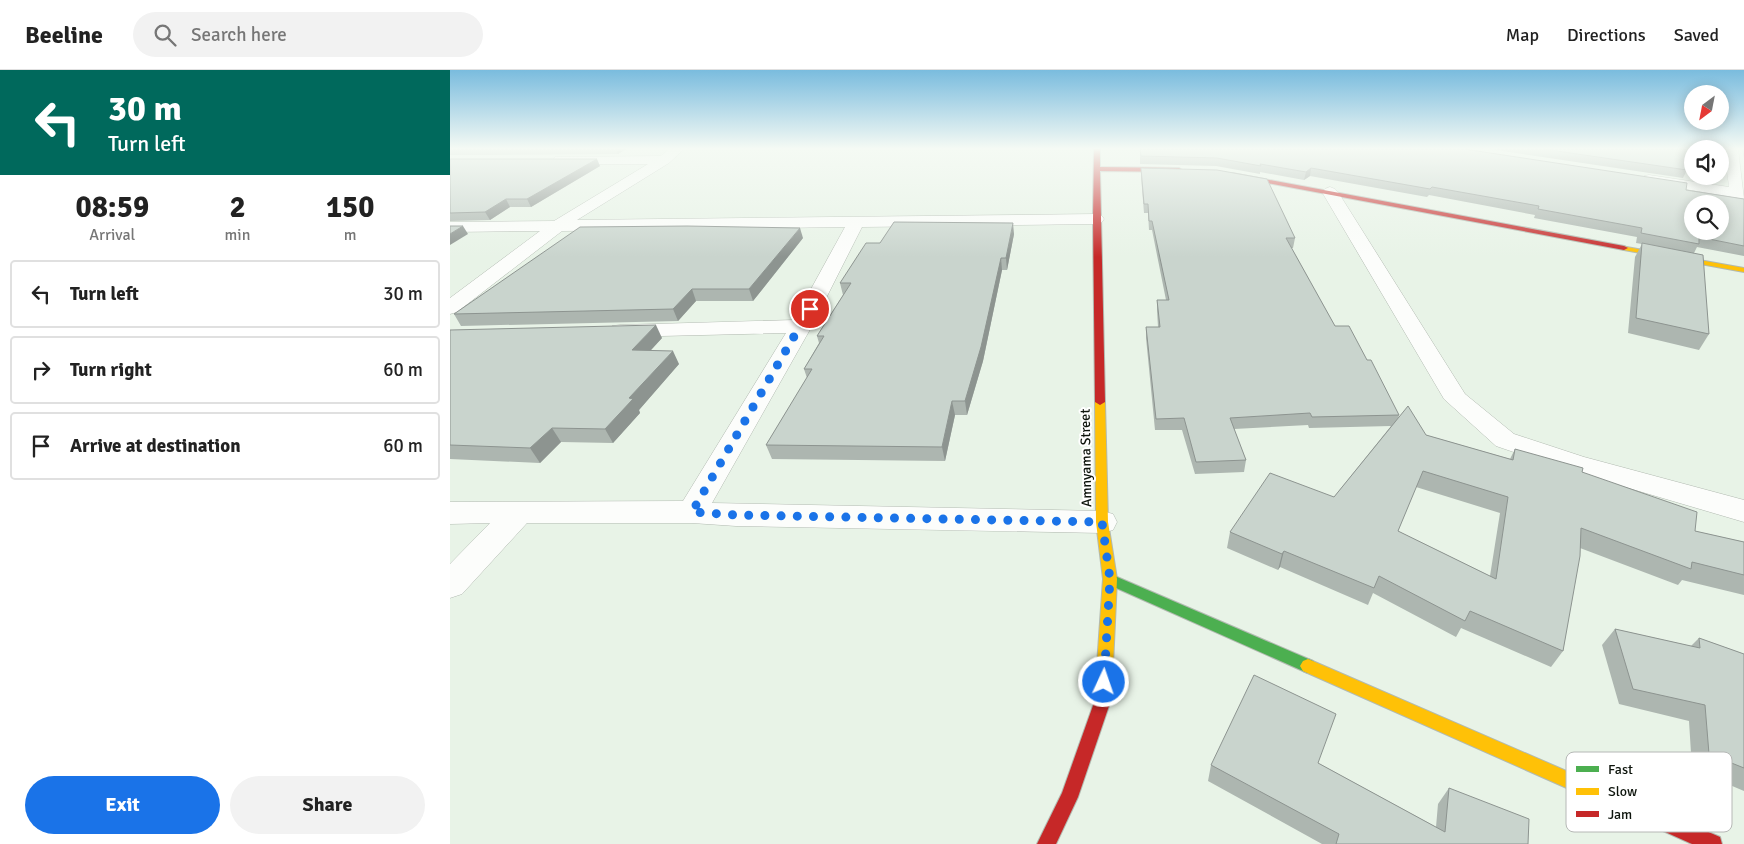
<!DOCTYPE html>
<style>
body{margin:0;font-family:Signika,sans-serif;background:#f2f2f2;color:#222;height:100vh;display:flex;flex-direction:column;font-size:19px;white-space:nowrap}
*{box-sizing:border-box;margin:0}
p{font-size:16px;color:#767676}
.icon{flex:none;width:28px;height:28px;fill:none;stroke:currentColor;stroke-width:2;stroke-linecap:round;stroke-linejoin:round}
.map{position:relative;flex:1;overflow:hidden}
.sheet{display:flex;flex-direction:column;background:#fff;width:450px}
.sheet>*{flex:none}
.top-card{background:#00695c;color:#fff;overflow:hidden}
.needle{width:32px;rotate:212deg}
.controls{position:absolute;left:1234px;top:15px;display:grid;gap:10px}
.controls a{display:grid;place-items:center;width:45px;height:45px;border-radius:50%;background:#fff;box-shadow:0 2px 12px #0003;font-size:25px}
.pin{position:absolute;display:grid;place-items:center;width:42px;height:42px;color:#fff;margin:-21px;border:2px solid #fff;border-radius:50%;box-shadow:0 1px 5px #0007}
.me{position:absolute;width:55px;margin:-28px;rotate:3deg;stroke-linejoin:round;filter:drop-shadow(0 0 4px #0008)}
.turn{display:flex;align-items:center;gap:18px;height:105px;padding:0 25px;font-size:22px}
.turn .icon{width:65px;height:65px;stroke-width:2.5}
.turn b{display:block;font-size:35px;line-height:42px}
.eta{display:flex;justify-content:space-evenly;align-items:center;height:85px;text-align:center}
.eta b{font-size:30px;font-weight:700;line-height:35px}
.primary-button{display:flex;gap:10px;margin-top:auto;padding:10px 25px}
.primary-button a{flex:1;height:58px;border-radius:30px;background:#1a73e8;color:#fff;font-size:20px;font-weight:700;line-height:58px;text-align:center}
.primary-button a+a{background:#f2f2f2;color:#222}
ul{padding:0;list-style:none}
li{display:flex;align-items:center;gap:15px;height:68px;margin:0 10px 8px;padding:0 15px;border:2px solid #e0e0e0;border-radius:5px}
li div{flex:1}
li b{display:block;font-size:19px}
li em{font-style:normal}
header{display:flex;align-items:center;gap:30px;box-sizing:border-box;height:70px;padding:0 25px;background:#fff;border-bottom:1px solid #e0e0e0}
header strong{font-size:24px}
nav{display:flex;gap:28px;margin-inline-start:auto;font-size:18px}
.search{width:350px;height:45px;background:#f2f2f2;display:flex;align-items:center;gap:12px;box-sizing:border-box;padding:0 18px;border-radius:28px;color:#767676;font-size:19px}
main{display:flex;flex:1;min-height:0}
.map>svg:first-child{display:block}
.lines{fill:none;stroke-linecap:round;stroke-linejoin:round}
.street-casing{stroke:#b2bab1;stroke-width:1}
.fast-casing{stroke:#b2bab1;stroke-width:2}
.slow-casing{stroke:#b2bab1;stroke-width:2}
.jam-casing{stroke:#b2bab1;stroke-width:2}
.street{fill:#fcfdfb;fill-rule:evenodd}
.fast{fill:#4caf50;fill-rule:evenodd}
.slow{fill:#ffc107;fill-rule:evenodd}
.jam{fill:#c62828;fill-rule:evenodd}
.wall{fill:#adb6b0;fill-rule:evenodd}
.shaded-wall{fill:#8d9490}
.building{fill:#c9d4cd;stroke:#8d9490;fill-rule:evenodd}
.route{stroke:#1a73e8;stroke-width:9;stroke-dasharray:0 16.2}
.labels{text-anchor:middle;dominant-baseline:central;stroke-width:4;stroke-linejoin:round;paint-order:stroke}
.street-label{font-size:14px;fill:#0d140c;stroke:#fff}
.key{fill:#fff;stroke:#b6b8b6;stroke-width:1}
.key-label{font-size:14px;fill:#0d140c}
</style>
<header>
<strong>Beeline</strong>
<div class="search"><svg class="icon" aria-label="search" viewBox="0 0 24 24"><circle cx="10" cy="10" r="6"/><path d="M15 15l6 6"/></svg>Search here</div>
<nav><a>Map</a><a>Directions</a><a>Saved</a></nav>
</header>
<main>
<section class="sheet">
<div class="top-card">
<div class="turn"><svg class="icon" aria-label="left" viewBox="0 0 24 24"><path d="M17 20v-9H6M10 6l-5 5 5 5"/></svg><div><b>30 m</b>Turn left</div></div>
</div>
<div class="eta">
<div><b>08:59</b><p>Arrival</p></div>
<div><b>2</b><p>min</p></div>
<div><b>150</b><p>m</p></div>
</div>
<ul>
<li><svg class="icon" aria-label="left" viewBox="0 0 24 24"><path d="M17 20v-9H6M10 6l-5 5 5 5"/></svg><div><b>Turn left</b></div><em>30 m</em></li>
<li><svg class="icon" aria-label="right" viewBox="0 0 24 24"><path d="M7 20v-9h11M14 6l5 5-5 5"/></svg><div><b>Turn right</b></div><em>60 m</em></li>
<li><svg class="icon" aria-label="arrive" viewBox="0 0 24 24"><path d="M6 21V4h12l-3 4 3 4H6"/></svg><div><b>Arrive at destination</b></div><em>60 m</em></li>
</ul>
<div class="primary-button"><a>Exit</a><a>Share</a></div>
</section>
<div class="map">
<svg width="1294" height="774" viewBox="0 0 1294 774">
<rect width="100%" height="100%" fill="#e8f3e7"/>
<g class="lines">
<defs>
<g id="street">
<polygon points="219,79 234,79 219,93 127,150 646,144 652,146 654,149 652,152 646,154 412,157 362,256 262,433 652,441 663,444 667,452 663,460 652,463 286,456 242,453 77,453 12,524 0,528 0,494 40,453 0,454 0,432 233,431 336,263 170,267 162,266 159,261 162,256 170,255 344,250 395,157 112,161 7,242 0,244 0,228 90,161 0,162 0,152 104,151 198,94 110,94 103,90 105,87 211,86"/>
<polygon points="1274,79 1288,79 1294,129 1199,113 1194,112 1192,109 1194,106 1199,105 1279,117"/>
<polygon points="880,117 885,119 888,122 1015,324 1064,364 1134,387 1294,430 1294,452 1114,399 1046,376 994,329 872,122 875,119"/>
</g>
<polygon id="fast" points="660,504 863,591 866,596 863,601 858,603 853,601 655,513 653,509 655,505"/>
<g id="slow">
<polygon points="1171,176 1294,198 1294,202 1174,180 1170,178"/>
<polygon points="650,329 655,332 658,452 667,509 663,595 660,600 655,602 650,600 647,595 653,509 646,452 645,332"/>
<polygon points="858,589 1158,719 1161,725 1158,731 1152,734 1146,731 853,601 850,596 853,591"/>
</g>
<g id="jam">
<polygon points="644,79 650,79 650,97 729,98 732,100 729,102 650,101 655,332 650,335 645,332 643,149"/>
<polygon points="782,103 1174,176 1178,178 1174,180 780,106 779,105"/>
<polygon points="655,588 660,590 663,595 661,630 628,727 606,774 587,774 612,723 645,630 647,595 650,590"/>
<polygon points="1152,716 1270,767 1272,774 1242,774 1146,731 1143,725 1146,719"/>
</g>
</defs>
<use href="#street" class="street-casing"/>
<use href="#fast" class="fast-casing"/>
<use href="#slow" class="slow-casing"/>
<use href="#jam" class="jam-casing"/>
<use href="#street" class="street"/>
<use href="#fast" class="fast"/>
<use href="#slow" class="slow"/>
<use href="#jam" class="jam"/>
</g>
<g class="wall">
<polygon points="0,79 176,79 168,84 0,85"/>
<polygon points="690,79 1014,79 1236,120 1294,129 1294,186 1247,177 1244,183 1259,264 1249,280 1178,263 1185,187 1192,174 1186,173 1187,167 1084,148 1085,145 979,125 977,127 860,106 854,110 810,102 810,104 766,96 690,94"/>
<polygon points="1039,79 1238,79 1237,100 1233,108"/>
<polygon points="1292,79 1294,79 1294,88"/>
<polygon points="0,89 150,96 81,137 60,137 40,150 0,151"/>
<path d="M691 98 845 168 843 178H841L885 256 917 290 949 345 948 349 976 365 1060 389 1065 379 1132 402 1245 461 1294 472V525L1232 510 1228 515 1130 478 1113 581 1101 597 1011 558 1006 567 923 523 918 535 830 497 828 500 777 478 780 462 884 427 941 356 859 358 858 355 784 359 796 390 794 402 745 404 732 360H705L696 268V257H708L707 240V230H716L702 160H699L698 143H694L691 106ZM966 417 1050 443 1040 506 948 461Z"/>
<polygon points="564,164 557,200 552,200 533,291 517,345 505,345 495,391 322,389 316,375 357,308 354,299 369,273 367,266 393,225 390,213 430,173"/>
<polygon points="353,168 303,231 246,231 228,251 11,256 4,244"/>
<polygon points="0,260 212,268 201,280 229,294 189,340 190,343 163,373 111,372 90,393 0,389"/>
<polygon points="1165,559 1241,576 1249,568 1294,584 1294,721 1242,699 1239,651 1169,634 1152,575"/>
<polygon points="868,693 986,757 988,734 999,718 1078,774 872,774 758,711 761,695"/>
</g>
<g class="shaded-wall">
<polygon points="166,79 176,79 168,84"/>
<polygon points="147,89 150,96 81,137 77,129"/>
<polygon points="861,98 860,106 854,110 856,102"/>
<polygon points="56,129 60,137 40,150 35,142"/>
<polygon points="563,153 564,164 557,200 556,188"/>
<polygon points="13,156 18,164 0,175 0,164"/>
<polygon points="350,158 353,168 303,231 299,219"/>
<polygon points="551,188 552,200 533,291 517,345 515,331"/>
<polygon points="242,219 246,231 228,251 223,239"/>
<polygon points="206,255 212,268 189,293 182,280"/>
<polygon points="223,281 229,294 189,340 190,343 163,373 155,359 179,328"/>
<polygon points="502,331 505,345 495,391 492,377"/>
<polygon points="102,358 111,372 90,393 80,378"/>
<polygon points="834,481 830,497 828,500 832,484"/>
</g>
<g class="building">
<path d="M690 79H1014L1237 113 1236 120 1294 129V176L1249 167V174L1191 163 1192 158 1088 139 1089 136 982 117 980 119 861 98 856 102 810 94 811 96 767 88 691 86ZM1242 134H1270V161H1242Z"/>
<polygon points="1093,79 1238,79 1237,100"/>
<polygon points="0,89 147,89 77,129 56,129 35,142 0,143"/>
<polygon points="691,98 767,100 817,109 845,168 836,168 885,256 899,256 917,290 921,290 949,345 862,347 860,343 780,348 796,390 746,392 734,348 706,349 696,257 710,257 707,230 719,230 702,151 699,151 698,134 694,134"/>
<polygon points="444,152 563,153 556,188 551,188 531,277 515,331 502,331 492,377 316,375 362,299 354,299 374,266 367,266 401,213 390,213 416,173 430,173"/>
<polygon points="0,156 13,156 0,164"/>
<polygon points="237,156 350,158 299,219 242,219 223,239 4,244 130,157"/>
<polygon points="1192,173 1253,185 1259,264 1186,248"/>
<polygon points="206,255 182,280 223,281 179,328 183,329 155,359 102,358 80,378 0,375 0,260"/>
<path d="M958 336 976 365 1063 390 1065 379 1133 398 1132 402 1247 442 1245 461 1294 472V505L1242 492 1241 499 1131 458 1130 486 1113 581 1020 541 1015 551 929 506 924 518 834 481 832 484 780 462 820 403 884 427ZM973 401 1058 427 1046 509 948 461Z"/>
<polygon points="1165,559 1250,578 1249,568 1294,584 1294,698 1259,684 1255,635 1183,619"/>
<polygon points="804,605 886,644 868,693 995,762 999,718 1079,749 1078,774 886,774 889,764 761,695"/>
</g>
<linearGradient id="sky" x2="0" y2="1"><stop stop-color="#7abcde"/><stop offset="0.42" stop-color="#f5faf4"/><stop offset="1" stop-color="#f5faf4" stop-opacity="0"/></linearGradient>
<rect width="1294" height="187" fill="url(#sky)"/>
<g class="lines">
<polyline class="route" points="360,239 242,442 286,445 652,452 660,509 654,612"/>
</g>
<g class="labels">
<g class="street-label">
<text transform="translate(636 388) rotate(-91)">Amnyama Street</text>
</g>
</g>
<rect x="1116" y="682" width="166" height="80" rx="8" class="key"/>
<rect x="1126" y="696" width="23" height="6" fill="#4caf50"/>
<rect x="1126" y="718" width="23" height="7" fill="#ffc107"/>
<rect x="1126" y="741" width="23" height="6" fill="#c62828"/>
<g class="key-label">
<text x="1158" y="704">Fast</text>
<text x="1158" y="726">Slow</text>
<text x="1158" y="749">Jam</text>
</g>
</svg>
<div class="controls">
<a><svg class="needle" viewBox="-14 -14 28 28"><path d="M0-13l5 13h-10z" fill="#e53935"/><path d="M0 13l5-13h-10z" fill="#767676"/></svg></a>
<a><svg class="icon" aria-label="sound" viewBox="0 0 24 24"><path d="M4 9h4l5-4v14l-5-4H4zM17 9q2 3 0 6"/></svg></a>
<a><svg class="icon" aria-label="search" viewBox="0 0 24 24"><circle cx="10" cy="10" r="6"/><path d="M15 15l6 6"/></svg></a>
</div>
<div class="pin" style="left:360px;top:239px;background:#d93025"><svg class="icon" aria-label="arrive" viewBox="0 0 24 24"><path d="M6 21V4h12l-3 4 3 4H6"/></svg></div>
<svg class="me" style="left:654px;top:612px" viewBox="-20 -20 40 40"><circle r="17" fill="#1a73e8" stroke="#fff" stroke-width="3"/><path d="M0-11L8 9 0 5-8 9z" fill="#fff"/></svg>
</div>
</main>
